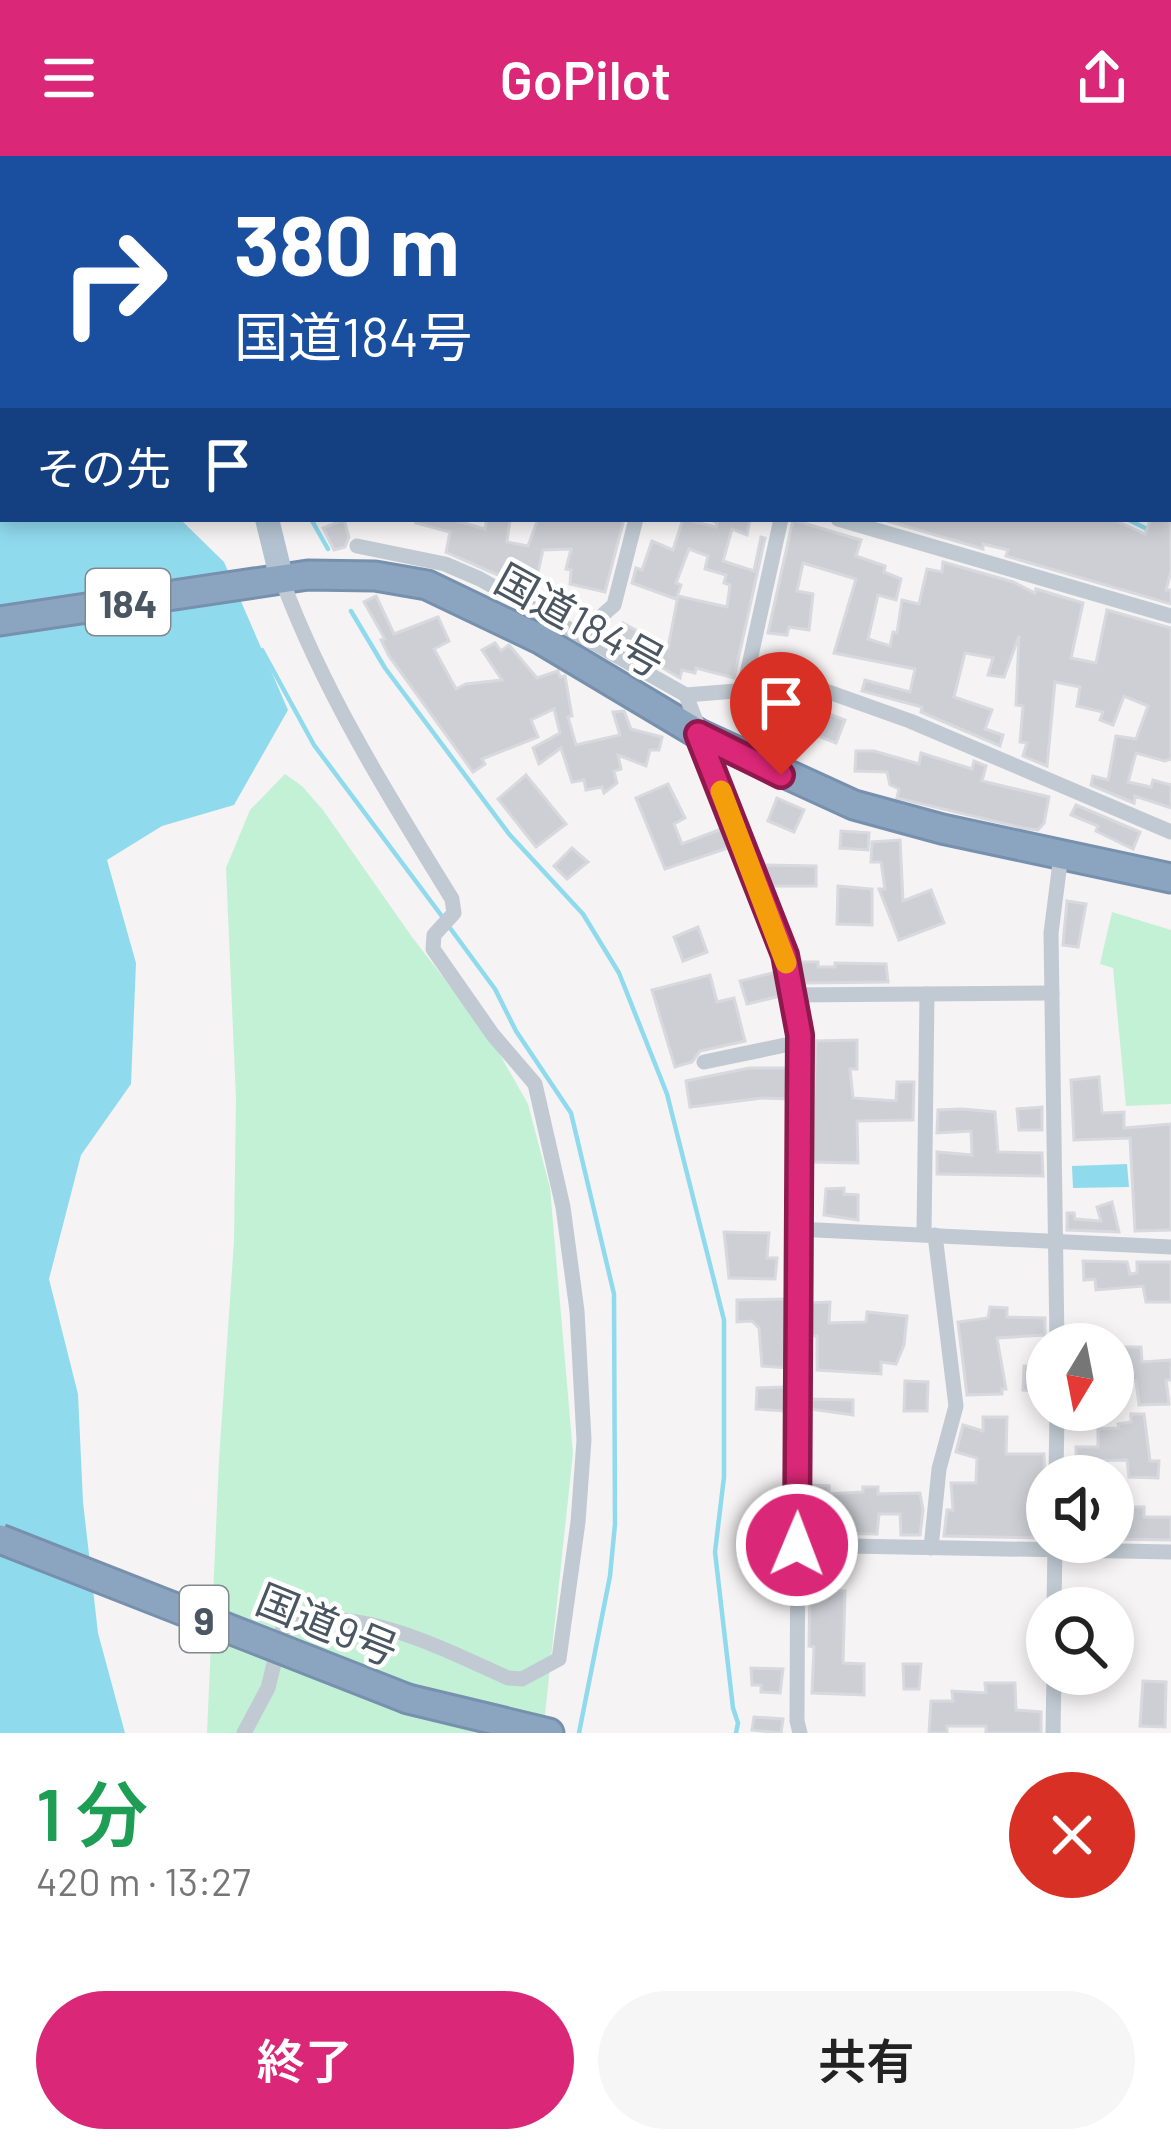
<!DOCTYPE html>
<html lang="ja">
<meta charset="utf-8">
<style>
body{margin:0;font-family:Barlow,"Noto Sans JP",sans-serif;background:#f6f6f6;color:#222;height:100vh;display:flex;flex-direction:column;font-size:45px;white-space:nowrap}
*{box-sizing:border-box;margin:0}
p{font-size:39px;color:#767676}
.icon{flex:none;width:66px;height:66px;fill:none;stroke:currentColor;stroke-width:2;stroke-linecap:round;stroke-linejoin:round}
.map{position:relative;height:1577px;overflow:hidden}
.sheet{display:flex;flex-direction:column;background:#fff;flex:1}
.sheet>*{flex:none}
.top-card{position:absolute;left:0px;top:0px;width:1173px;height:366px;box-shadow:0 6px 18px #0003;background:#1a4fa0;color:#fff;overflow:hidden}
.needle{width:78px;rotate:190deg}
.fabs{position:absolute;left:1026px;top:1167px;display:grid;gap:24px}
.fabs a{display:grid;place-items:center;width:108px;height:108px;border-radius:50%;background:#fff;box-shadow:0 6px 18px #0003;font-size:60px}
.pin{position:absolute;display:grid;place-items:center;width:102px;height:102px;color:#fff;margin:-123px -51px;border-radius:50% 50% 50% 0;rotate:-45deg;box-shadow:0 0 12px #0007}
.pin .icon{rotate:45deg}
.me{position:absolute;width:132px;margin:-66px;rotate:1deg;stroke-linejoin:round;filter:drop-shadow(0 0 9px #0008)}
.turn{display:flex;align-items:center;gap:42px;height:252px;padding:0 36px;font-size:54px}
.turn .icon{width:156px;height:156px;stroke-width:2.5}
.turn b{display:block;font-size:84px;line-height:102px}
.then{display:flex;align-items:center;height:114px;padding:0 36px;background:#0003;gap:24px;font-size:45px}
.round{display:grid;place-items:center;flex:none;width:126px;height:126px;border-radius:63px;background:#f6f6f6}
.overview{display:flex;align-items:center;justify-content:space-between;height:204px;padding:0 36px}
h1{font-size:72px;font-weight:600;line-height:90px;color:#1e9e55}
.action{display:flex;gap:24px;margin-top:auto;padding:24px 36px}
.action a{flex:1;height:138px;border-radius:72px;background:#db2777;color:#fff;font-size:48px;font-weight:600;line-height:138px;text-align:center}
.action a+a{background:#f6f6f6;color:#222}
header{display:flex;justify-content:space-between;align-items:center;height:156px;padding:0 36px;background:#db2777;color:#fff;font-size:54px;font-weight:600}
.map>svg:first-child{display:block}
.green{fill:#c3f1d5}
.water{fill:#90daee}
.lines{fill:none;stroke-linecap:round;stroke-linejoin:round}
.stream{stroke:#90daee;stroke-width:4.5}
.building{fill:#cdcfd5;stroke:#d7d9de;stroke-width:3}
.highway-casing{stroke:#7690ad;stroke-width:33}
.street{stroke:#c1cad2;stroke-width:15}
.primary{stroke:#b3c2d1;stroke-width:24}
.highway{stroke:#8ba5c1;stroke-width:27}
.highway-bridge-casing{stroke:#7690ad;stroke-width:33;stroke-linecap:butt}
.highway-bridge{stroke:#8ba5c1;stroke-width:27}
.route-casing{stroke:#8e194d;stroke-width:30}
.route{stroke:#db2777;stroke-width:21}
.slow{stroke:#f59e0b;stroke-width:21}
.labels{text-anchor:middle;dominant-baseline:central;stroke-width:9;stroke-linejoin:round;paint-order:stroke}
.shield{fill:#fff;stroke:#808990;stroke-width:3}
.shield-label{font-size:39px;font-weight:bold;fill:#4a5661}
.street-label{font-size:42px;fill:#4a5661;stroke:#fff}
</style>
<header><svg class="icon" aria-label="menu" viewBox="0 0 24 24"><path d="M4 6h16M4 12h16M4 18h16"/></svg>GoPilot<svg class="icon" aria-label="share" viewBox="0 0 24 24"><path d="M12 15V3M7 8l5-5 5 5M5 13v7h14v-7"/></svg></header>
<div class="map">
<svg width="1171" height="1577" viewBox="0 0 1171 1577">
<rect width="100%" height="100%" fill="#f5f3f3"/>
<g class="green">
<polygon points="285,618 302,630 323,654 412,781 491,883 528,948 550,1032 573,1297 543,1577 207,1577 219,1304 234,1085 236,943 226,712 250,654"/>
<polygon points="1112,756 1171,774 1171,948 1126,950 1113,812 1100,808"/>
</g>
<g class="water">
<polygon points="0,0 54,3 3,3 3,363 180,363 224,406 288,554 234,649 162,670 107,704 136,807 131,928 81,999 49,1123 78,1238 83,1346 98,1477 125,1577 0,1577"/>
<polygon points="1127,1008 1129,1031 1073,1032 1072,1010"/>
</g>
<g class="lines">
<g class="stream">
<polyline points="477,0 481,3"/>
<polyline points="1170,118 1171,120"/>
<polyline points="311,363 328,393"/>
<polyline points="1127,363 1149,374"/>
<polyline points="351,455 385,512 509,678 583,758 619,817 667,938 724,1164 724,1321 715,1396 733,1552 738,1567 736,1577"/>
<polyline points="262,494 314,589 444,763"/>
<polyline points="450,772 495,833 516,875 571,957 614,1138 615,1368 610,1420 579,1577"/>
</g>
</g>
<g class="building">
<polygon points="417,363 450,363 485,373 487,363 510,363 507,386 528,390 538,363 624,363 605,436 570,428 571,414 566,413 571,393 543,394 534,434 537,441 523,430 446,396 450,376 416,367"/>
<polygon points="683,363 716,371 717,367 709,363 750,363 747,379 732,373 723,405 754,415 761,381 765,382 734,522 696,512 695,517 682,514 680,522 614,484 623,467 668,492 678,440 727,451 730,429 724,427 726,419 705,413 708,400 689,393 676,427 681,429 676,443 632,427 636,412 642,414 652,385 673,394"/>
<polygon points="881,363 1112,363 1145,378 1151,363 1171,363 1171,415 1166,434 1171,434 1171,448 1006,400 1008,394 983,388 983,393"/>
<polygon points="344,364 349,381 345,391 334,394 323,372"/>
<polygon points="793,364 861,384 856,400 885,410 884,416 901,423 896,444 878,439 868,483 890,490 893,476 897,477 902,444 919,448 927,413 942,416 943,406 1013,426 1035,437 1036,433 1083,447 1071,502 1096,507 1107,454 1171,472 1171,603 1165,605 1136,597 1128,626 1151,631 1153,624 1171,629 1171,652 1135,640 1134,647 1091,629 1093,620 1108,624 1116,580 1136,583 1148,550 1124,540 1113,569 1100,564 1103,556 1077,550 1080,531 1055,526 1047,610 1023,600 1027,587 1020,586 1023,550 1016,549 1019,480 1004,521 988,519 993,502 965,497 954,541 992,554 985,573 1003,579 1000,590 921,556 922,551 862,535 865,524 910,536 915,513 834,497 856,423 803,407 797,435 813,438 809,474 789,471 787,479 768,477"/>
<polygon points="376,440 394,478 438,461 449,485 434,493 456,533 466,528 502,524 482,494 495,487 501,495 509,489 537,522 558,515 560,521 565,520 572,560 568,561 576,589 620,579 613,556 624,555 631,573 662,581 659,594 650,594 646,610 618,599 621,613 614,615 617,627 604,637 602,631 586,634 584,624 572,626 561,592 539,608 533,592 560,577 554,553 531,564 538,581 482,603 485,608 473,616 389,500 381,484 385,483 364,446"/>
<polygon points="812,551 845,564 836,587 803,574"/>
<polygon points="856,595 874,595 919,608 921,597 972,613 974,605 986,610 982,625 1049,641 1044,667 1038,674 1023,672 897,642 899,633 890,629 887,616 855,615"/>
<polygon points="526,619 566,668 536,691 498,643"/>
<polygon points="668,628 685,662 674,668 682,688 724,672 731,691 665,713 636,642"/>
<polygon points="777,642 804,654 794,676 768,665"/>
<polygon points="1076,649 1140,676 1133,693 1096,675 1098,670 1071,659"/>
<polygon points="841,675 869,677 868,694 840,692"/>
<polygon points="900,684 903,745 931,734 944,767 899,784 879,733 885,733 881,706 871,706 872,686"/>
<polygon points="572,692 588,706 567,723 554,710"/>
<polygon points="764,709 816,710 816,730 772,730"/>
<polygon points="838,730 872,733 872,769 837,768"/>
<polygon points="1067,745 1086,748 1078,791 1063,789"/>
<polygon points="698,771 707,796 683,805 674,781"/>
<polygon points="799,806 818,806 818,811 835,811 835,807 886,808 888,826 802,827"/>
<polygon points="776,816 780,840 747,848 740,825"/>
<polygon points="710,819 717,846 734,842 745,885 700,895 692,906 675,911 652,834"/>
<polygon points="857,884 857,913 850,913 853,942 896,945 897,926 914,926 913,964 857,965 858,1007 811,1006 816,885"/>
<polygon points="749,912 788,912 788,943 762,942 690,951 686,925"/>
<polygon points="1099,921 1102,957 1124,956 1124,972 1171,968 1171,1074 1135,1075 1130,982 1074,984 1071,924"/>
<polygon points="1042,951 1042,974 1019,974 1017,953"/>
<polygon points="962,953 995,956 998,996 1042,997 1043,1020 937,1018 937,996 972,999 971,975 937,977 938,954"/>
<polygon points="844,1032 844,1038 858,1039 858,1064 824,1059 826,1033"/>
<polygon points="1112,1046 1119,1076 1067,1074 1067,1057 1074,1057 1075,1063 1101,1065 1097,1051"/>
<polygon points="724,1076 769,1077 767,1102 777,1102 775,1123 729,1122"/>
<polygon points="1083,1105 1127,1106 1130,1118 1137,1117 1137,1106 1171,1106 1171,1146 1146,1146 1143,1130 1096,1134 1095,1123 1084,1124"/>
<polygon points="787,1143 787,1212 762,1210 759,1172 752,1165 737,1166 737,1144"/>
<polygon points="830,1146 829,1167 866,1166 867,1156 907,1160 904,1189 896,1208 881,1206 881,1218 817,1214 817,1180 811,1180 811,1147"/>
<polygon points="990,1151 1007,1152 1007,1161 1045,1162 1045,1179 997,1182 1006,1233 1002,1233 1002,1238 967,1239 958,1166 988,1162"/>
<polygon points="1123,1191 1141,1191 1142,1206 1171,1204 1171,1224 1166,1224 1169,1248 1139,1249 1136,1225 1127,1226"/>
<polygon points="1024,1210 1047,1211 1047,1235 1023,1234"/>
<polygon points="905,1225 928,1226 927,1255 904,1255"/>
<polygon points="786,1231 786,1255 756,1253 757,1232"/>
<polygon points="810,1243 853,1244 853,1259 810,1253"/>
<polygon points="1131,1258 1144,1258 1150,1305 1159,1305 1158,1322 1129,1321 1127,1304 1076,1305 1076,1291 1098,1291 1098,1273 1119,1272 1118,1268 1131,1266"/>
<polygon points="983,1261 1007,1261 1006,1298 1044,1298 1046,1382 944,1380 947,1354 953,1354 951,1327 976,1327 977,1302 956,1296 963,1269 983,1275"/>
<polygon points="810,1329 829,1330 829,1338 863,1336 863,1331 878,1331 878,1338 920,1337 923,1354 920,1379 901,1379 900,1358 879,1358 877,1378 810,1377"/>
<polygon points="1113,1351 1144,1351 1144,1361 1171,1361 1171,1384 1113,1383"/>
<polygon points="751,1358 786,1360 786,1386 750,1384"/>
<polygon points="810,1433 845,1435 843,1507 864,1508 864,1539 812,1537 814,1491 809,1490"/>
<polygon points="903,1508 921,1508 919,1533 904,1533"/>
<polygon points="751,1512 783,1513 780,1537 761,1536 761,1529 752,1529"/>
<polygon points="1143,1525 1166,1526 1165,1571 1140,1570"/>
<polygon points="985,1527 1015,1527 1016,1554 1041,1556 1041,1577 986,1577 986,1570 947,1570 947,1577 929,1577 931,1545 953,1545 952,1535 986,1537"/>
<polygon points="754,1561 783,1563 781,1577 752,1574"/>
</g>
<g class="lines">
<defs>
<g id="highway">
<polyline points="0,465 308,419 375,420 427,429 540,483 699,578 854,649 942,673 1171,722"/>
<polyline points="408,1543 549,1577"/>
</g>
</defs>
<use href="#highway" class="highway-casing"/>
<g class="street">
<polyline points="194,0 195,3"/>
<polyline points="744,0 744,3"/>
<polyline points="946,0 947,3"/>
<polyline points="1045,0 1045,3"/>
<polyline points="270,3 270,0"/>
<polyline points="393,3 394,0"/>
<polyline points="1170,163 1171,163"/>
<polyline points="838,363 1171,460"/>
<polyline points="357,390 445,408 480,423 686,539"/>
<polyline points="580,479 614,449 636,363"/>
<polyline points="744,532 781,363"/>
<polyline points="792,839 1052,837"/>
<polyline points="704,906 800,886"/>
<polyline points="796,1073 1171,1091"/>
<polyline points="924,1078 927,838"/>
<polyline points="1057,1188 1051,777 1061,699"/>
<polyline points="1056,1320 1057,1254"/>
<polyline points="797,1389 1171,1396"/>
<polyline points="931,1392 939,1313 956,1250 935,1079"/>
<polyline points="1054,1452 1055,1389"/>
<path d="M244 1577 268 1532 283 1471C354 1445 443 1493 508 1522L522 1523 559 1503 578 1366 584 1284 577 1155 563 1051 535 928 493 879 433 793 434 779 454 757 452 743C389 641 324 537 282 424"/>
<polyline points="800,1577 797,1565 800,879 785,799 686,539 809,529 910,565 1171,676"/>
<polyline points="1053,1577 1054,1518"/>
</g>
<g class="primary">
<polyline points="178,0 178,3"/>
<polyline points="267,363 282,424"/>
</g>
<use href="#highway" class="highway"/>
<defs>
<polyline id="highway-bridge" points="0,1383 408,1543"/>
</defs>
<use href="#highway-bridge" class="highway-bridge-casing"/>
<use href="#highway-bridge" class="highway-bridge"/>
</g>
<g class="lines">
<defs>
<polyline id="route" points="781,619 698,578 785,799 800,879 797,1389"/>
</defs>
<use href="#route" class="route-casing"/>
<use href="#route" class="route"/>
<polyline class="slow" points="721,635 786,807"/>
</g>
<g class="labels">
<g class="shield">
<rect x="86" y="413" width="84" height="66" rx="9"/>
<rect x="180" y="1430" width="48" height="66" rx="9"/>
</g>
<g class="shield-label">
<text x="128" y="446">184</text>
<text x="204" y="1463">9</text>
</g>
<g class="street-label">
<text transform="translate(581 463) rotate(29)">国道184号</text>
<text transform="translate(328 1467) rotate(22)">国道9号</text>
</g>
</g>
</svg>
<div class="fabs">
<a><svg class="needle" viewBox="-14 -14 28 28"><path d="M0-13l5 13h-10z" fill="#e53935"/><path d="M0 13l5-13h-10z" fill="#767676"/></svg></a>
<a><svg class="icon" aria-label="sound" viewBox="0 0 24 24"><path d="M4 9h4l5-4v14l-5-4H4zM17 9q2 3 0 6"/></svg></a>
<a><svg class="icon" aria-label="search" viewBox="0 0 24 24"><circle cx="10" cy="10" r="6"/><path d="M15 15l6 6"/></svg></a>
</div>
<div class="pin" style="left:781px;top:619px;background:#d93025"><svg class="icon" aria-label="arrive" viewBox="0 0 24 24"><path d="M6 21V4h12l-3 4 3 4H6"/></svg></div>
<svg class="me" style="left:797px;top:1389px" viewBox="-20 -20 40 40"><circle r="17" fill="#db2777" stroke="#fff" stroke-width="3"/><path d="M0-11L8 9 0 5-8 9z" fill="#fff"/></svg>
<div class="top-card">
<div class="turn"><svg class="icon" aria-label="right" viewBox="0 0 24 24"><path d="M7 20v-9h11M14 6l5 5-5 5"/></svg><div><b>380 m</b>国道184号</div></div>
<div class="then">その先<svg class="icon" aria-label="arrive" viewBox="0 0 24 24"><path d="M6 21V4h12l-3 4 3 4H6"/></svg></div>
</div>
</div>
<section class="sheet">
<div class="overview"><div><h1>1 分</h1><p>420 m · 13:27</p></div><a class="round" style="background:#d93025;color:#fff"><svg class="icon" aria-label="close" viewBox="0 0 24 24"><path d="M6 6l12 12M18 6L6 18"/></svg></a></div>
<div class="action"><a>終了</a><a>共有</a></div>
</section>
